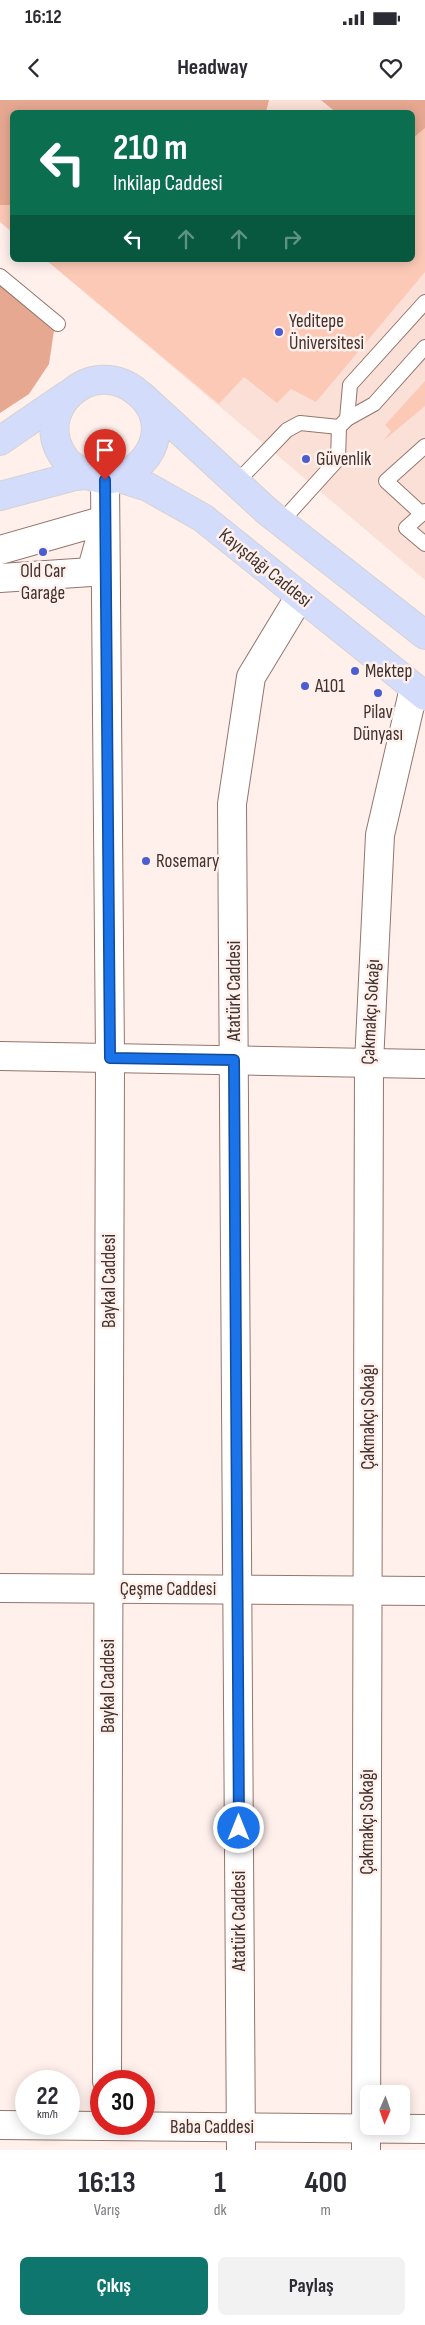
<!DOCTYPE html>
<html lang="tr">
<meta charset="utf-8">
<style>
body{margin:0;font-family:"Sofia Sans Condensed",sans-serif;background:#f2f2f3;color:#2b2b33;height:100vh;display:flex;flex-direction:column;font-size:19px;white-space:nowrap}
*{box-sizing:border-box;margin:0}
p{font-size:16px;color:#7c7c81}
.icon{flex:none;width:28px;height:28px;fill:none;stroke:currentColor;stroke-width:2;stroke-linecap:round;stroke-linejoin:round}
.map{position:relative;height:2050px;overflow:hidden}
.details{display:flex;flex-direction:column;background:#fff;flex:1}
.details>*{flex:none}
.top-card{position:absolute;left:10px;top:10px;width:405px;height:152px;border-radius:8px;box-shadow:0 2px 12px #0003;background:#0b6e4f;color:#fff;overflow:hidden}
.needle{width:32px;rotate:182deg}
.tools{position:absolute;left:360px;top:1985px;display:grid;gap:10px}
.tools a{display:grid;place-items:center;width:50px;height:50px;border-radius:8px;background:#fff;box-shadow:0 2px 12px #0003;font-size:25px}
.speed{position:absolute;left:15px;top:1970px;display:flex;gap:10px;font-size:25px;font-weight:700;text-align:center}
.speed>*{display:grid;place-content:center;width:65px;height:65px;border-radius:50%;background:#fff;box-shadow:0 2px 12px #0003;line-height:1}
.speed small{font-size:12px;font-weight:400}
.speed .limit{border:8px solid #d22;background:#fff;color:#111}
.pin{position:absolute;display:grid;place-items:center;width:42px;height:42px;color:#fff;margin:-51px -21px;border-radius:50% 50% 50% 0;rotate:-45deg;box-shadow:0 0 5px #0007}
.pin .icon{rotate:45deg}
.me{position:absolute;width:55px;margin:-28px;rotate:0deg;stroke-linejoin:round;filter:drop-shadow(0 0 4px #0008)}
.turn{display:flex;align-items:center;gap:18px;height:105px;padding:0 20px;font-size:22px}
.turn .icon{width:65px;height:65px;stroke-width:2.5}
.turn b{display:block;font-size:35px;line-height:42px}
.lanes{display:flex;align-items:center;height:48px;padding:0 20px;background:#0003;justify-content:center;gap:25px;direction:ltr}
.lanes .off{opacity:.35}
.eta{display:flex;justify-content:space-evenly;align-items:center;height:85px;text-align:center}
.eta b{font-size:30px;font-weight:700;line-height:35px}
.cta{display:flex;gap:10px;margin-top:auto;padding:10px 20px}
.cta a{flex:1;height:58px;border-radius:8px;background:#0f766e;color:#fff;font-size:20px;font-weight:700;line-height:58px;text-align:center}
.cta a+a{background:#f2f2f3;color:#2b2b33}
.status{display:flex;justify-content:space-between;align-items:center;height:35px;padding:0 25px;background:#fff;direction:ltr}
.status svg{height:14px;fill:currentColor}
header{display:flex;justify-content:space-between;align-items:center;height:65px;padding:0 20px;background:#fff;font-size:22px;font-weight:700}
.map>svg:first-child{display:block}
.built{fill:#fae0d7}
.green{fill:#fdc9b7}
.forest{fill:#e7a892}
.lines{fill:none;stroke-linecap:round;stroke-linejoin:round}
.service-casing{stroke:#94756b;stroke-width:16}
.minor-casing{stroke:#94756b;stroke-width:30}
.primary-casing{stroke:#d5d2d1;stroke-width:30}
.service{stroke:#fff;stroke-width:14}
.minor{stroke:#fff;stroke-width:28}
.primary{stroke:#d3dcfb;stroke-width:28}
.route-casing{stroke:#114b97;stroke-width:12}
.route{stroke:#1a73e8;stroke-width:9}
.poi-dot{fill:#4c5cd1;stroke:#fff0ec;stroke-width:2}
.labels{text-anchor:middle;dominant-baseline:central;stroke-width:5;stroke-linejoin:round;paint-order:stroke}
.poi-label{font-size:19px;fill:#3f312d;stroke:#fff0ec;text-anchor:start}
.street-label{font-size:19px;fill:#3f312d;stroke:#fff0ec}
</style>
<div class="status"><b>16:12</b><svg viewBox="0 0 49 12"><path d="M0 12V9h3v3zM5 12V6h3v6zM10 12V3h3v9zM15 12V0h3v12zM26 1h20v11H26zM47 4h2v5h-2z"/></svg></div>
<header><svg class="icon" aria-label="back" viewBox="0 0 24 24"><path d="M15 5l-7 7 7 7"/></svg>Headway<svg class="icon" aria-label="heart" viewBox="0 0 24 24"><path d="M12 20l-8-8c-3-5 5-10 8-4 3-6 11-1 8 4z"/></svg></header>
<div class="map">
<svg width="425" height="2050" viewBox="0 0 425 2050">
<rect width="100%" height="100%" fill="#fff0ec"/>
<polygon class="built" points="0,0 425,0 425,480 46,160 412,160 412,12 12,12 12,132 0,122"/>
<g class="green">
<polygon points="425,28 425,172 316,302 291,289 277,303 244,277 219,304 46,160 412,160 413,38"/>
<polygon points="0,105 12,105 12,132 0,122"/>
<polygon points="425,281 425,306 383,341 391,331 385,325"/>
</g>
<g class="forest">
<polygon points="0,0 269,0 266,12 12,12 12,105 0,105"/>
<polygon points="321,0 425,0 425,28 413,38 412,12 333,12 333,10"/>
<polygon points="0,181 55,224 49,264 29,294 0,313"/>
</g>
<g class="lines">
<defs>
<g id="service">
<polyline points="0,176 58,224"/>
<polyline points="347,319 350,285 425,202"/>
<polyline points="236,383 287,330 300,323 339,327"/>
<polyline points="425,411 406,428 425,444"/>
<polyline points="422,414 386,381 425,346"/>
<polyline points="281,422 338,359 339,327 347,319 374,304 425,247"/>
</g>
<g id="minor">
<polyline points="105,380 110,958 107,1981"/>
<polyline points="0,450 105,420"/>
<polyline points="0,478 91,472 100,440"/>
<polyline points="0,956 425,964"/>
<polyline points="0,1488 425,1491"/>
<polyline points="0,2025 425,2029"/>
<polyline points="241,2050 232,704 251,577 300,496"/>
<polyline points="366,2050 369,963 380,735 414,588"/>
</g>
<g id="primary">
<polyline points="142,296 268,412 425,535"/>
<polyline points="0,341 67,295"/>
<path d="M87 375C81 371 71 366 66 360 28 312 92 253 138 293 149 302 156 315 156 329 155 353 139 368 119 378"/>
<polyline points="0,396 75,376 87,375 105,380 119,378 148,387 203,418 425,596"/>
</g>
</defs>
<use href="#service" class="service-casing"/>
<use href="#minor" class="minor-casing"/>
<use href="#primary" class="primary-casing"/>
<use href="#service" class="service"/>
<use href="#minor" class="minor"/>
<use href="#primary" class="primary"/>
</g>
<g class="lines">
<defs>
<polyline id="route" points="105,380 110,958 234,960 239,1728"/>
</defs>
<use href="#route" class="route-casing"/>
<use href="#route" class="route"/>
</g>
<g class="poi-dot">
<circle cx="279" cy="232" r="5"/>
<circle cx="306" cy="359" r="5"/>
<circle cx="43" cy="452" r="5"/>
<circle cx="355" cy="571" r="5"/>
<circle cx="305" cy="586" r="5"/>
<circle cx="378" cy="593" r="5"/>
<circle cx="146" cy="761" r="5"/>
</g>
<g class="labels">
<g class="poi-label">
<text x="289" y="221">Yeditepe<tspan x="289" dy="22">Üniversitesi</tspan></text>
<text x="316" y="359">Güvenlik</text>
<text x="43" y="471" text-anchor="middle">Old Car<tspan x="43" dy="22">Garage</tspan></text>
<text x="365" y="571">Mektep</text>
<text x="315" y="586">A101</text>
<text x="378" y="612" text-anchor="middle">Pilav<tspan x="378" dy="22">Dünyası</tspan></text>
<text x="156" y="761">Rosemary</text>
</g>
<g class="street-label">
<text transform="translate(265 468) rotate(39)">Kayışdağı Caddesi</text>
<text transform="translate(234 891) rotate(-90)">Atatürk Caddesi</text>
<text transform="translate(371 912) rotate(-87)">Çakmakçı Sokağı</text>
<text transform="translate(109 1181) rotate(-90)">Baykal Caddesi</text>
<text transform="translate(368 1317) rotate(-90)">Çakmakçı Sokağı</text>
<text x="168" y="1489">Çeşme Caddesi</text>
<text transform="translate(108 1586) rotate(-90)">Baykal Caddesi</text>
<text transform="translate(367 1722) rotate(-90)">Çakmakçı Sokağı</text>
<text transform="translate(239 1821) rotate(-90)">Atatürk Caddesi</text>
<text x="212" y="2027">Baba Caddesi</text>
</g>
</g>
</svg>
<div class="tools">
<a><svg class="needle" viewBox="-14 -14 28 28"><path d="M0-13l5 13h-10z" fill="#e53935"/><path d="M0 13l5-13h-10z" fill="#7c7c81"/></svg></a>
</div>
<div class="speed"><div>22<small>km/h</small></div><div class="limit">30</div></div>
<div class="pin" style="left:105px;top:380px;background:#d93025"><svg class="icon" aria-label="arrive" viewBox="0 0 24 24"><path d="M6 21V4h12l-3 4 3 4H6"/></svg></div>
<svg class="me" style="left:239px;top:1728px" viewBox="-20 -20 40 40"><circle r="17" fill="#1a73e8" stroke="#fff" stroke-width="3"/><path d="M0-11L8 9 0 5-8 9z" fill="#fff"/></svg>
<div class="top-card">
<div class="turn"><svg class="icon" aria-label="left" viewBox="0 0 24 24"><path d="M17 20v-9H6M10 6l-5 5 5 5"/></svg><div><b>210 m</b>Inkilap Caddesi</div></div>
<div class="lanes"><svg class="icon" aria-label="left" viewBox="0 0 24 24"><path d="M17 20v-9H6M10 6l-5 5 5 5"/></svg><svg class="icon off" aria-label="ahead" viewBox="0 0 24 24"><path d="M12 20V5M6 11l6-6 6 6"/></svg><svg class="icon off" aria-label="ahead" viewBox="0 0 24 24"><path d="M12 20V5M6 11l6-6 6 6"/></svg><svg class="icon off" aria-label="right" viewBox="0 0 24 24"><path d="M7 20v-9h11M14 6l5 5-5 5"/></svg></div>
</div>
</div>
<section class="details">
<div class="eta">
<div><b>16:13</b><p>Varış</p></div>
<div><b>1</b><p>dk</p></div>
<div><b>400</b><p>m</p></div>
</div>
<div class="cta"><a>Çıkış</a><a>Paylaş</a></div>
</section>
